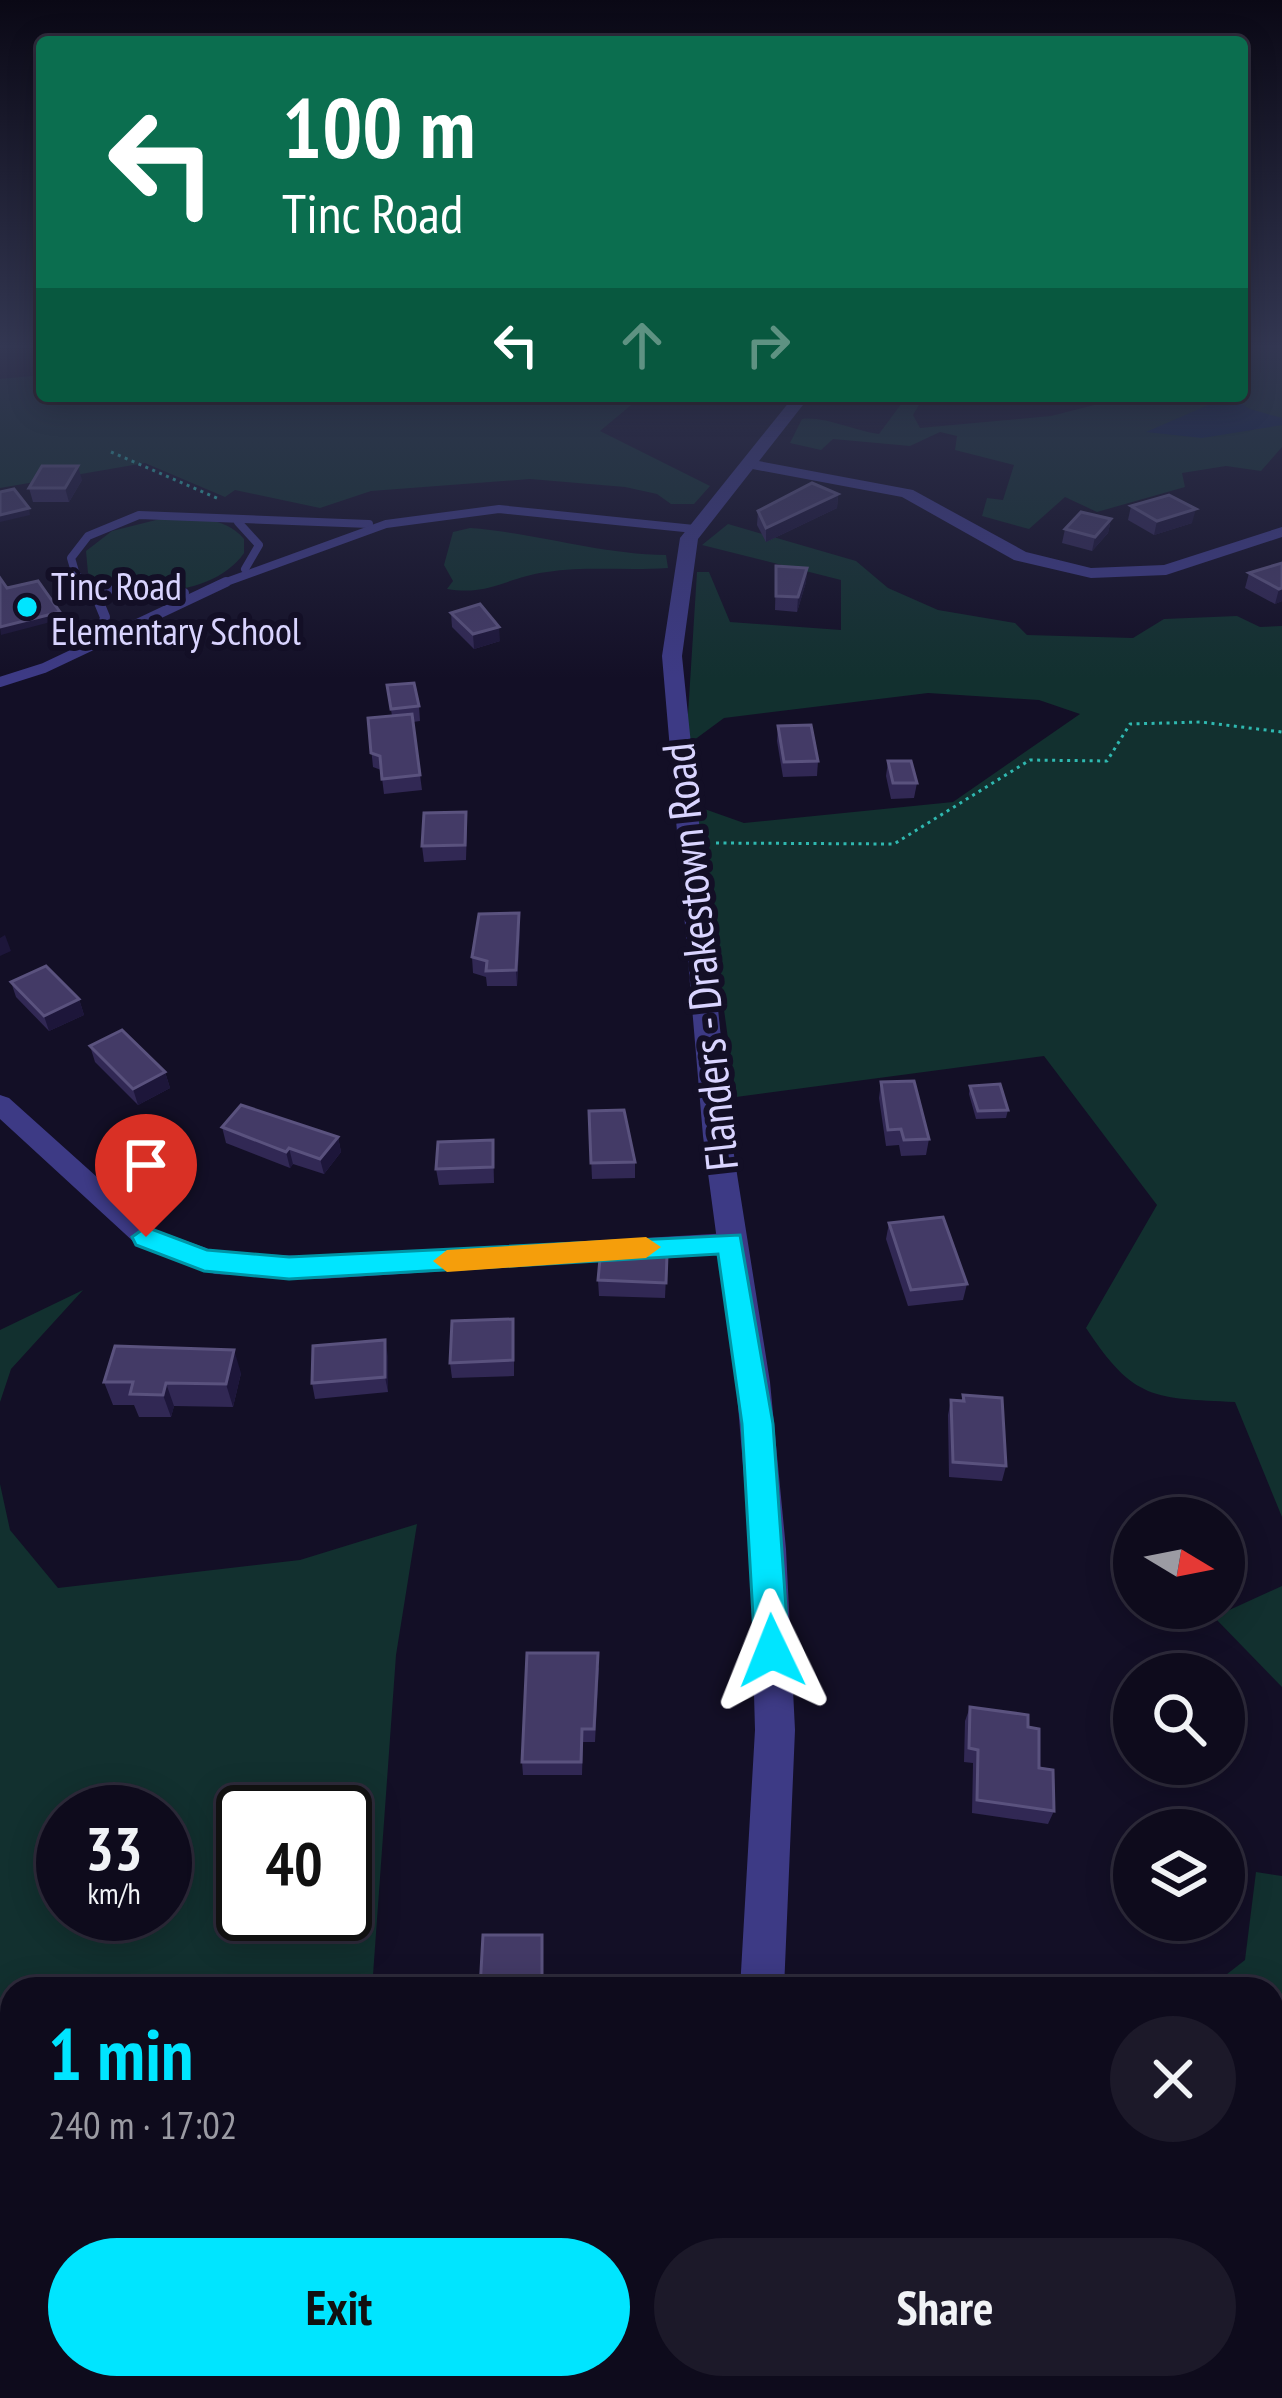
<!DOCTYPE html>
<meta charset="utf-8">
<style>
body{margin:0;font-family:"PT Sans Narrow",sans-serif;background:#1c1929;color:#f1f3f6;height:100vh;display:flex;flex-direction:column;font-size:45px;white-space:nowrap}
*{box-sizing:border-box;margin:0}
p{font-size:39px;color:#9b9ba3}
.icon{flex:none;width:66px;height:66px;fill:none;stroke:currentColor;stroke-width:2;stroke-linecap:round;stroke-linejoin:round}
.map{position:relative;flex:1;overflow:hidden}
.panel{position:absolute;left:0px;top:1977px;width:1284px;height:423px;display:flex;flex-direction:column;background:#0e0b1c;border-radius:36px 36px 0 0;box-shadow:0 6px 30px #0003,0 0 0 3px #2e2b3b}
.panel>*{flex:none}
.hud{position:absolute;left:36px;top:36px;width:1212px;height:366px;border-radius:12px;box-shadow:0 6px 30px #0003,0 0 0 3px #2e2b3b;background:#0b6e4f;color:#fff;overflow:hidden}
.needle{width:78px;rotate:100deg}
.buttons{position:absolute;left:1113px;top:1497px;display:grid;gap:24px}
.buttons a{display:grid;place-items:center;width:132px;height:132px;border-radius:50%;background:#0e0b1c;box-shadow:0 6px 30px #0003,0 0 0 3px #2e2b3b;font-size:60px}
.speed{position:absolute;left:36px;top:1785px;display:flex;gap:24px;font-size:60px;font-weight:700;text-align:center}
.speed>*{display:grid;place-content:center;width:156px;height:156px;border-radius:50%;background:#0e0b1c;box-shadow:0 6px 30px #0003,0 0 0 3px #2e2b3b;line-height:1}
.speed small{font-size:30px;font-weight:400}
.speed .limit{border:6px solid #111;border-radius:18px;background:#fff;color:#111}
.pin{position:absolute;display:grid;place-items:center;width:102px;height:102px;color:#fff;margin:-123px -51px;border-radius:50% 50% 50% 0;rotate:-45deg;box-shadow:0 0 12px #0007}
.pin .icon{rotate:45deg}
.me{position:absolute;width:132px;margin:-66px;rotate:358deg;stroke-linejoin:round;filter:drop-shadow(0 0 9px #0008)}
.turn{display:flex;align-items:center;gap:42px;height:252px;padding:0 48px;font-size:54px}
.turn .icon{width:156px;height:156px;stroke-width:2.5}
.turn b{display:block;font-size:84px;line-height:102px}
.lanes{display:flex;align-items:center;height:114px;padding:0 48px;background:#0003;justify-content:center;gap:60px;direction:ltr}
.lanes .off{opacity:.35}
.round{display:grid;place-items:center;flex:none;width:126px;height:126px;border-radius:63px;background:#1c1929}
.headline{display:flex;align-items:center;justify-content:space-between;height:204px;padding:0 48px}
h1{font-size:72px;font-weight:600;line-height:90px;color:#00e5ff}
.cta{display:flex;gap:24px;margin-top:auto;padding:24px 48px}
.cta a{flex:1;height:138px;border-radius:72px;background:#00e5ff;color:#111;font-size:48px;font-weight:600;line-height:138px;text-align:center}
.cta a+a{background:#1c1929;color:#f1f3f6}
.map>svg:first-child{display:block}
.green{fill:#12302f;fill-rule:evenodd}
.water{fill:#0c2248}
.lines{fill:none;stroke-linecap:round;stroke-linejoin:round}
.path{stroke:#2fb8b0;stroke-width:3;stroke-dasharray:3 4.5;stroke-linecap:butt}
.service-far1{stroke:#3d3a85;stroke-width:8}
.service{stroke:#3d3a85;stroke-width:10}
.minor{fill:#3d3a85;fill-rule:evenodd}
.tertiary{fill:#3d3a85;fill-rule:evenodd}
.wall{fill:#312854}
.shaded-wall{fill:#1d163a}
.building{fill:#433a66;stroke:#5a527e;stroke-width:3}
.route{fill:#00e5ff;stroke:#0095a6;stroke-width:3}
.slow{fill:#f59e0b}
.poi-dot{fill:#00e5ff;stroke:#130f26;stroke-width:4.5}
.labels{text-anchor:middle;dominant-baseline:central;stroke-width:12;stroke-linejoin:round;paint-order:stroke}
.far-poi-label{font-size:39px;fill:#d9d4ff;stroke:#130f26;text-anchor:start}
.street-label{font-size:45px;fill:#d9d4ff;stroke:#130f26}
</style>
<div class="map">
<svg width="1282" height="2398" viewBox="0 0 1282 2398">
<rect width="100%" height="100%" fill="#130f26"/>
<g class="green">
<path d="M1242 343H1282V447L1261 471 1226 466 1182 473 1185 487 1097 512 1065 497 1029 529 982 516 987 498 1003 500 1014 465 955 450 957 436 940 432 910 446 833 439 821 450 790 443 802 419C825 416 854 431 879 434L907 396H924L913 415 920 428 1051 416 1114 400 1100 396H1242Z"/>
<polygon points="42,375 42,396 642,396 600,431 710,486 694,504 671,504 657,494 625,487 530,479 371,491 320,508 235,490 225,497 145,463 0,488 0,379"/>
<path d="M164 518C193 519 224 515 244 539V553C214 597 129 602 88 573L86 551 112 531Z"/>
<path d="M728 524 856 561 888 588 938 610 1015 623 1027 635 1133 638 1164 619 1237 616 1260 627 1282 626V1517L1235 1402C1154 1398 1134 1401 1086 1328L1157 1205 1044 1056 736 1097 696 806 744 823 953 802 1080 714 1039 700 928 693 724 718 686 746 697 572H709L730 622 841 630V580L702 545Z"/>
<path d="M470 528C537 533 599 554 666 555L668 568C628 571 586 566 547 572 507 577 490 596 447 589L453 581 444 565 453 532Z"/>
<polygon points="83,1290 11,1369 0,1402 0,1330"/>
<path d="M0 1484 10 1530 58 1588 300 1560 417 1524 396 1655 372 1989H12V2388H151L140 2398H0ZM63 1812H165V1914H63ZM243 1812H345V1914H243Z"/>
<polygon points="1282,1586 1282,1687 1214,1617"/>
<polygon points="1256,1872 1282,1876 1282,2331 1272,2312 1272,1989 1208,1989 1245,1960"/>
<polygon points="1282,2340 1282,2398 1161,2398 1155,2388 1272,2388 1272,2343"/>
<polygon points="448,2388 698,2388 697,2398 446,2398"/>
</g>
<polygon class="water" points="1229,396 1250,409 1282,418 1282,425 1202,438 1146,432"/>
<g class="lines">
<g class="path">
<polyline points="111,452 219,499"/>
<polyline points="716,843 894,844 1030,760 1107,761 1130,724 1201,722 1282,732"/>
</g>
<g class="service-far1">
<polyline points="238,522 259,545 245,569"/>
<polyline points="90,585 76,575 71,558 88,536 139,515 369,524"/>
<polyline points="218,585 386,524 499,509 694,529"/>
</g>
<g class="service">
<polyline points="85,582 127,596 184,593"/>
<polyline points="93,588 105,617 100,639"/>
<polyline points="0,682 44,668 226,582"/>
</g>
<g class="minor">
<polygon points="748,459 913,490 1026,552 1091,568 1164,565 1282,527 1282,537 1166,575 1091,578 1014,560 902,497 742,467 740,464"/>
<polygon points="0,1095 9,1098 156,1230 217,1252 320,1257 730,1233 740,1236 744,1243 740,1250 730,1253 320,1279 215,1274 136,1244 0,1119"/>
</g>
<g class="tertiary">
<polygon points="794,396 810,396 698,539 682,656 731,1136 770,1382 786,1549 795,1730 784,1989 740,1989 755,1730 750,1549 736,1382 703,1136 662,656 680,538"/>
<polygon points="714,2388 764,2388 763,2398 713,2398"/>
</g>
</g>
<g class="wall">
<polygon points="82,480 69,502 33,502 29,488"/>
<polygon points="838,494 837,508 766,542 757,525 758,511"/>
<polygon points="1131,506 1192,523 1154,535 1128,520"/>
<polygon points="1111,519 1108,533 1092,551 1062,543 1065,529"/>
<polygon points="1282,563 1282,601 1275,604 1245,588 1249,573"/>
<polygon points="776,566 807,568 806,582 797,612 775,610"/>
<polygon points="451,613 500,641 474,649 452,627"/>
<polygon points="387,685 419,706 420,721 413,722 422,790 384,794 381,770 373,767 368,718 392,716"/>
<polygon points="778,726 818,761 817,776 783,777 777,741"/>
<polygon points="888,761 917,783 914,798 891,799 886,776"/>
<polygon points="467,827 466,860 424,862 422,846"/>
<polygon points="520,929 517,986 487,986 486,977 473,973 472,957"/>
<polygon points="11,982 79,999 84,1015 49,1031 16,997"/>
<polygon points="90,1046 165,1072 170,1088 138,1105 95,1062"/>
<polygon points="881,1082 929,1139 926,1155 901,1156 899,1145 886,1146 879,1098"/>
<polygon points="970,1086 1008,1110 1006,1118 976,1119 969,1094"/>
<polygon points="589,1111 635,1162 635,1178 592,1179"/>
<polygon points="222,1127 338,1137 341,1152 324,1174 293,1164 290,1168 226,1143"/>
<polygon points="493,1140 494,1183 439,1185 436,1169"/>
<polygon points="889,1223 967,1284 963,1300 908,1306 886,1239"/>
<polygon points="667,1255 665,1298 599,1296 598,1280 618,1259"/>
<polygon points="514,1335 514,1376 452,1378 450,1363"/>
<polygon points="388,1356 388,1392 315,1399 312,1383"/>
<polygon points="241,1373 233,1407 174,1406 171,1417 139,1417 134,1405 113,1405 104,1382"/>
<polygon points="963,1395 1006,1466 1002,1481 949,1477 948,1415 951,1400 962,1401"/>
<polygon points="599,1667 595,1742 583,1742 582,1775 523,1775 522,1762"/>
<polygon points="970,1707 1028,1727 1054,1811 1048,1824 972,1813 973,1763 964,1762 965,1721"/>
</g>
<g class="shaded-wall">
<polygon points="78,466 82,480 69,502 65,488"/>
<polygon points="838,494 837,508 766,542 766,528"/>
<polygon points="29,508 30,515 0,522 0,515"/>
<polygon points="1196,509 1192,523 1154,535 1157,521"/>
<polygon points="1111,519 1108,533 1092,551 1095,537"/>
<polygon points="807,568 806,582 797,612 798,597"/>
<polygon points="1282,588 1282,601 1275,604 1279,589"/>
<polygon points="60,612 62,619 1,635 0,627"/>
<polygon points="499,627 500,641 474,649 473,634"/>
<polygon points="519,913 520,929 517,986 516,970"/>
<polygon points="5,935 11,951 0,956 0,938"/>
<polygon points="79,999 84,1015 49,1031 44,1016"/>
<polygon points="165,1072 170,1088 138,1105 133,1089"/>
<polygon points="338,1137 341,1152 324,1174 320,1159"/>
<polygon points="289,1148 293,1164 290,1168 286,1152"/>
<polygon points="385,1340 388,1356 388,1392 385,1377"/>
<polygon points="234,1350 241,1373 233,1407 226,1384"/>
<polygon points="166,1383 174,1406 171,1417 163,1395"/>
<polygon points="382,2388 391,2388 384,2398 375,2398"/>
</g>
<g class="building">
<polygon points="42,466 78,466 65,488 29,488"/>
<polygon points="812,483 838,494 766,528 758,511"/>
<polygon points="14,489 29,508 0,515 0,492"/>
<polygon points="1169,495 1196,509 1157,521 1131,506"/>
<polygon points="1081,512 1111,519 1095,537 1065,529"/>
<polygon points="1282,563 1282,588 1279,589 1249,573"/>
<polygon points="776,566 807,568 798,597 776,596"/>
<polygon points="0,578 7,588 38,581 60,612 0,627"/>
<polygon points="480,604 499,627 473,634 451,613"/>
<polygon points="414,683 419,706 391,709 387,685"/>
<polygon points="412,714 420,775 382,779 380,756 371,753 368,718"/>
<polygon points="811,725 818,761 784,762 778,726"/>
<polygon points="888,761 911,761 917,783 893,783"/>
<polygon points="466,812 465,845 422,846 424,813"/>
<polygon points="519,913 516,970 486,971 487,961 472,957 479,914"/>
<polygon points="46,966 79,999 44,1016 11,982"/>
<polygon points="122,1030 165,1072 133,1089 90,1046"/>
<polygon points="914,1081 929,1139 904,1140 901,1129 888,1130 881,1082"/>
<polygon points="1000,1084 1008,1110 978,1111 970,1086"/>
<polygon points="241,1105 338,1137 320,1159 289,1148 286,1152 222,1127"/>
<polygon points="624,1110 635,1162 591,1163 589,1111"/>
<polygon points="493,1140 493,1167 436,1169 438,1142"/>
<polygon points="943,1217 967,1284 911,1290 889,1223"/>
<polygon points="618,1253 667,1255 666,1283 598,1280 600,1259 618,1259"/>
<polygon points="513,1319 513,1360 450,1363 452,1321"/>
<polygon points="385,1340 385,1377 312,1383 313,1346"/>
<polygon points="115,1346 234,1350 226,1384 166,1383 163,1395 130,1394 133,1382 104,1382"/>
<polygon points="963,1395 1002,1398 1006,1466 953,1462 951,1400 964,1401"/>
<polygon points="527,1653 598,1653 594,1729 582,1729 581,1762 522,1762"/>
<polygon points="970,1707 1028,1715 1028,1727 1039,1729 1039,1768 1053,1770 1054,1811 977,1800 978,1750 969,1748"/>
<polygon points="483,1935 542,1935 542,1989 480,1989"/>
<polygon points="287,2388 382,2388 375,2398 279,2398"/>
</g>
<linearGradient id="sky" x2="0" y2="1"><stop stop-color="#0a0815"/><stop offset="0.51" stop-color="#333752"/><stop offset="1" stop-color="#333752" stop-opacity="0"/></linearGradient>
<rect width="1282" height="679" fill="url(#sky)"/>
<polygon class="route" points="146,1227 207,1250 289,1257 740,1235 773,1424 789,1651 784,1662 772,1666 760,1662 755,1651 742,1424 718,1254 289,1279 204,1271 136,1245 132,1237"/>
<polygon class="slow" points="646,1237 661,1247 646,1258 447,1272 433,1261 447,1250"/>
<circle class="poi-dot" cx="27" cy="607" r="12"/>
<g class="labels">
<g class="far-poi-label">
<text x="51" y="585">Tinc Road<tspan x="51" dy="45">Elementary School</tspan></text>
</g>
<g class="street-label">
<text transform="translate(699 957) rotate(-96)">Flanders - Drakestown Road</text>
</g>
</g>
</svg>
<div class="buttons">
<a><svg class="needle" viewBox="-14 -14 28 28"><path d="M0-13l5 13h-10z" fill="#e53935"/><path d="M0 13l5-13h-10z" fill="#9b9ba3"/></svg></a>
<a><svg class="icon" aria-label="search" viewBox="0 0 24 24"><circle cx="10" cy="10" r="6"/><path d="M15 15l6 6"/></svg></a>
<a><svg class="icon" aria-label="layers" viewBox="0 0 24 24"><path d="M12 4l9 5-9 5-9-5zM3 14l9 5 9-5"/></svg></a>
</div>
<div class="speed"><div>33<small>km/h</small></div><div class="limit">40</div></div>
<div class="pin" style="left:146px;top:1237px;background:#d93025"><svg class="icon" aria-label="arrive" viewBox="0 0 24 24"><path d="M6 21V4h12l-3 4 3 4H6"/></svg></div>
<svg class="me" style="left:772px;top:1651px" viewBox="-20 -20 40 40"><path d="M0-17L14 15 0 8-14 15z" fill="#00e5ff" stroke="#fff" stroke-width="4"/></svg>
<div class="hud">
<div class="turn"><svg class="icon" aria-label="left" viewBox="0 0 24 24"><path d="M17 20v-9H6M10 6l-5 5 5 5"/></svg><div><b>100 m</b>Tinc Road</div></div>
<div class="lanes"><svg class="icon" aria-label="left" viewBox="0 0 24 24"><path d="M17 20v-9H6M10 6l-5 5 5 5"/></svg><svg class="icon off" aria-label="ahead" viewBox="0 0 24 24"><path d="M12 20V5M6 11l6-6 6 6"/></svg><svg class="icon off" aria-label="right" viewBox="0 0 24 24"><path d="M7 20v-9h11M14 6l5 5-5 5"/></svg></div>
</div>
<section class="panel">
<div class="headline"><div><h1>1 min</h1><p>240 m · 17:02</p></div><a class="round"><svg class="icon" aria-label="close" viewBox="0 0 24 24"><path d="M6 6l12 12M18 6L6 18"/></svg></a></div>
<div class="cta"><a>Exit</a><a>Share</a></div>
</section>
</div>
